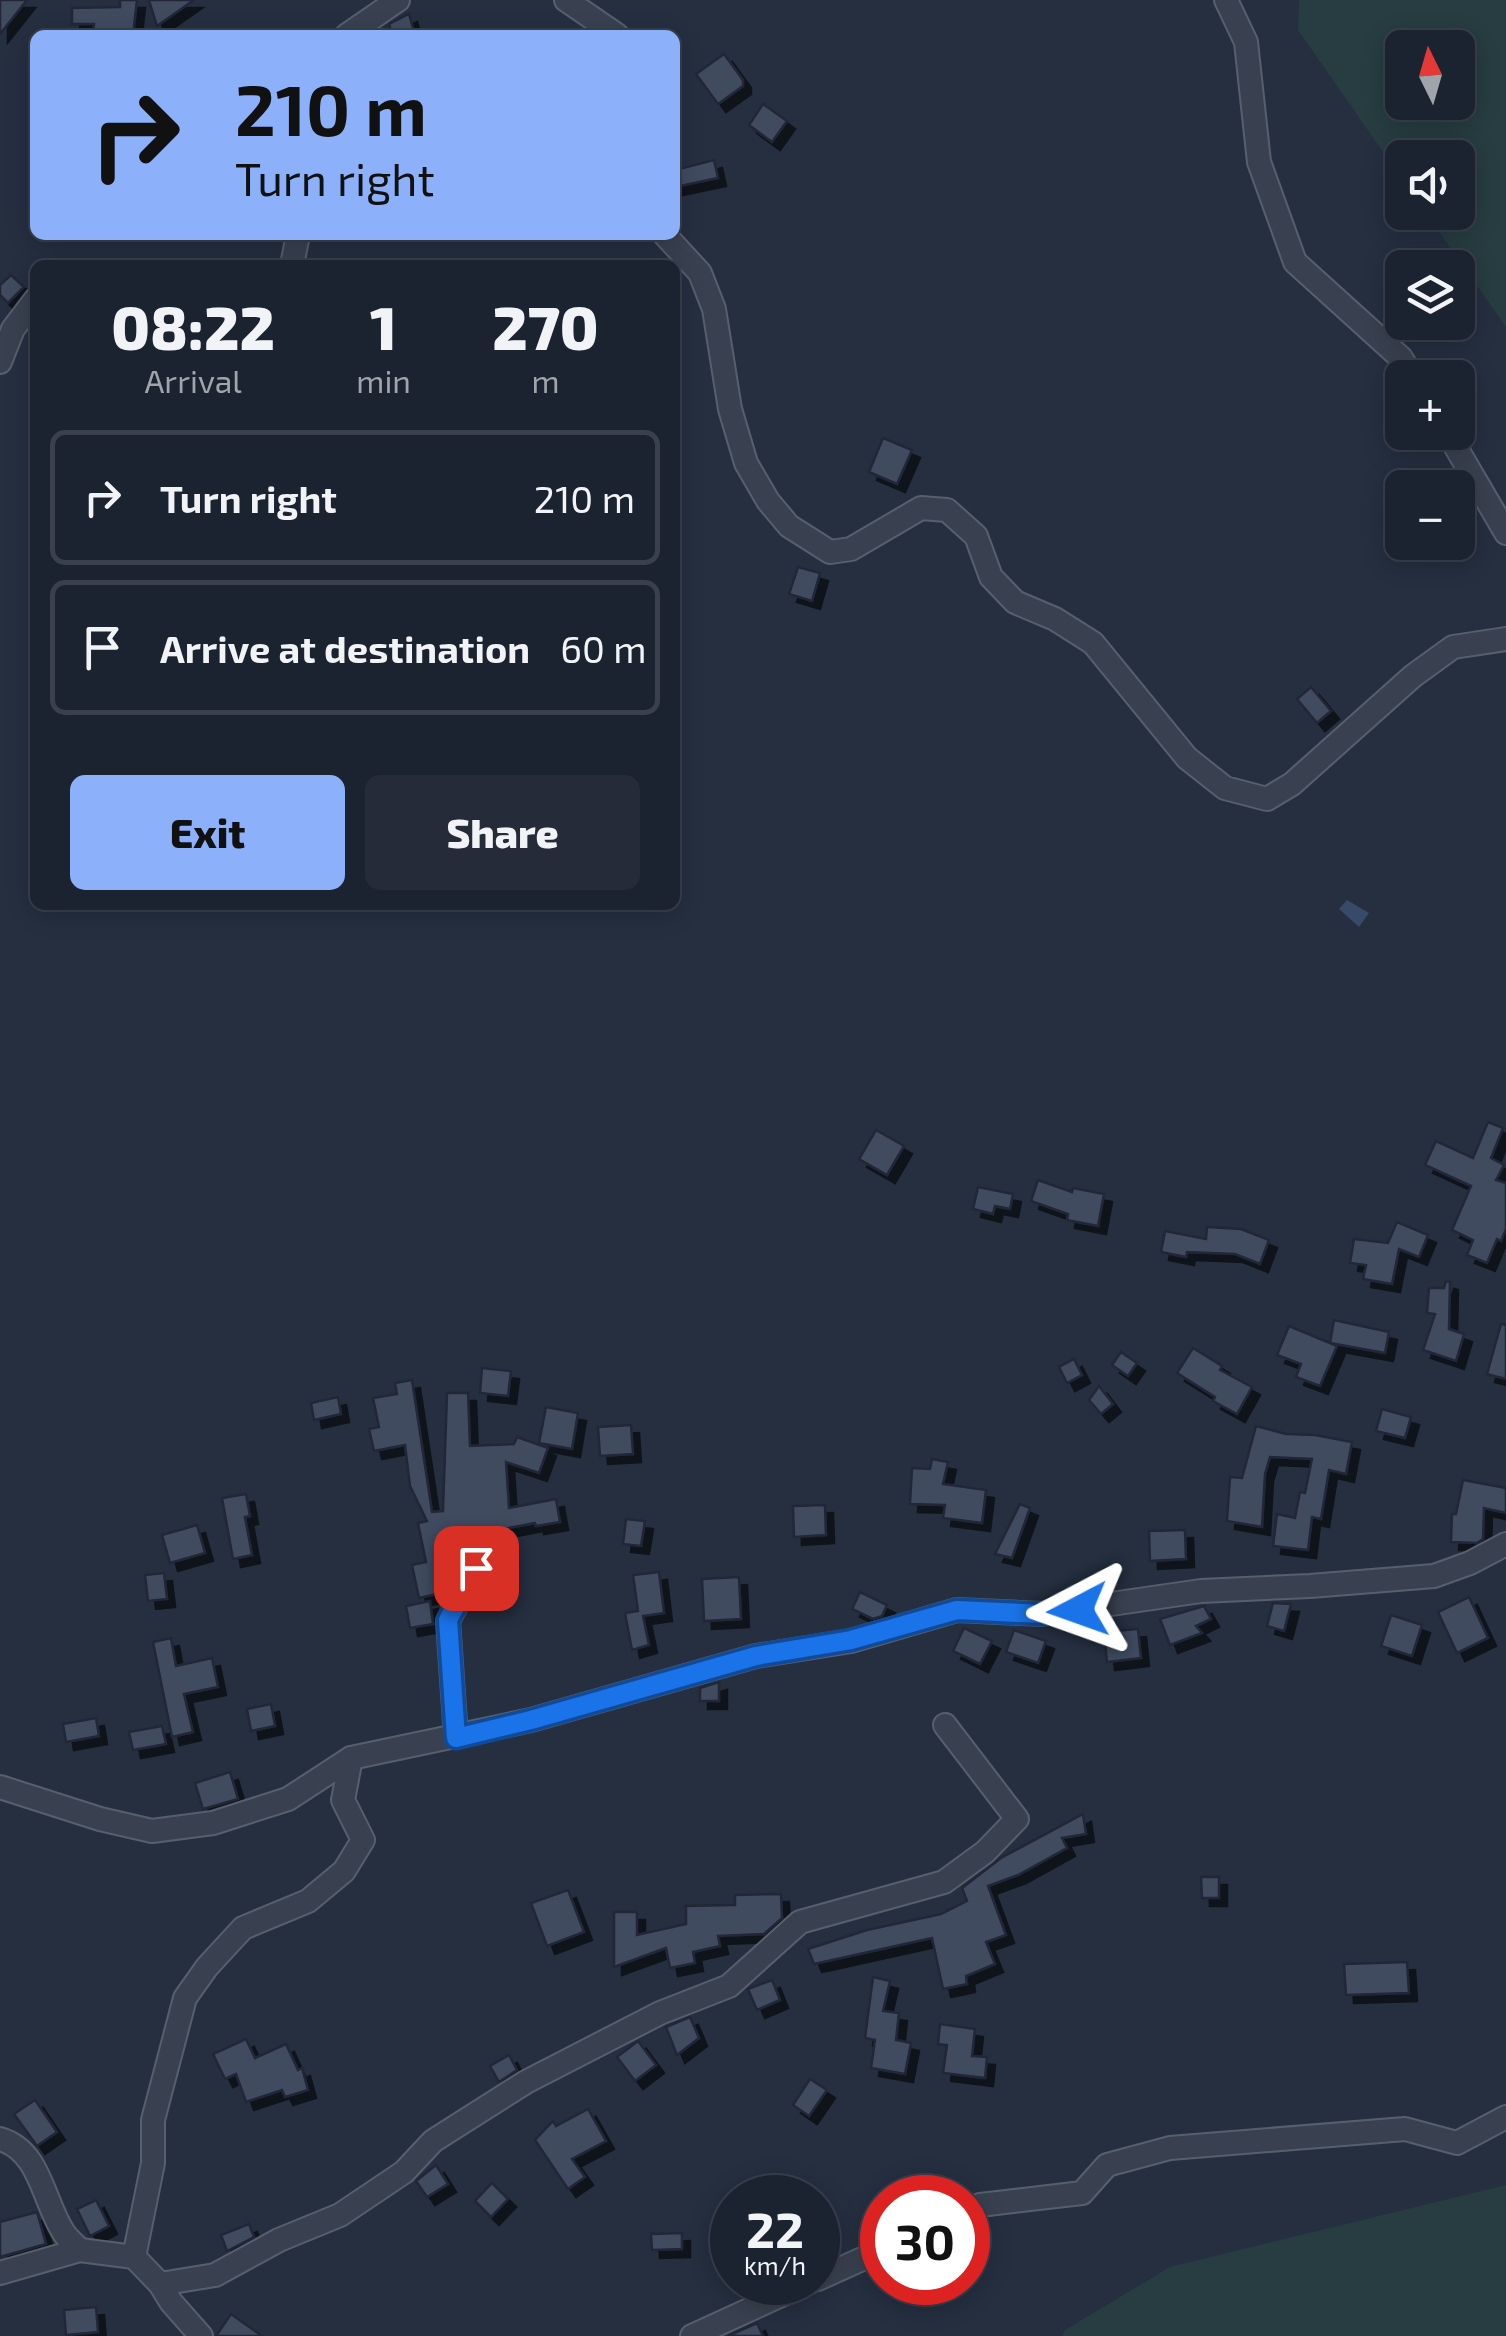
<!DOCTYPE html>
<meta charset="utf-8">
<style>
body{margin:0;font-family:"Exo 2",sans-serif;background:#252b38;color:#f1f3f6;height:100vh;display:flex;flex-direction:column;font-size:38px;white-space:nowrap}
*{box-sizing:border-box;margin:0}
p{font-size:32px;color:#a0a4ab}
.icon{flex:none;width:55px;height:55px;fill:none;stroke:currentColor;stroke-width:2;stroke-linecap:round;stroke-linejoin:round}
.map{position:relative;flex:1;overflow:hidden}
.details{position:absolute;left:30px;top:260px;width:650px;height:650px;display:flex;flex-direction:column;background:#1c2330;border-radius:15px;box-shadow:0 5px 25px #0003,0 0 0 2px #3a404c}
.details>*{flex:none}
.banner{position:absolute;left:30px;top:30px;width:650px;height:210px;border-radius:15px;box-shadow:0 5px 25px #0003,0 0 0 2px #3a404c;background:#8cb0f9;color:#111;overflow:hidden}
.needle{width:65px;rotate:355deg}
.fabs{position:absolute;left:1385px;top:30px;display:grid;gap:20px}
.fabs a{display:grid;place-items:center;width:90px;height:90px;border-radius:15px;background:#1c2330;box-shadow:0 5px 25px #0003,0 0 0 2px #3a404c;font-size:50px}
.speed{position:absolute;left:710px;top:2175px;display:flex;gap:20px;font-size:50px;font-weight:700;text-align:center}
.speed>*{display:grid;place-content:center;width:130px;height:130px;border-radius:50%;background:#1c2330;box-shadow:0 5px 25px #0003,0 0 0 2px #3a404c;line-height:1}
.speed small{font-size:25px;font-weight:400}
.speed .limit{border:15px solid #d22;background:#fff;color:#111}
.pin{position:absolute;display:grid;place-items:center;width:85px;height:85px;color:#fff;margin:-42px;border-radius:20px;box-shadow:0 5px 15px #0006}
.me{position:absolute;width:110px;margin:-55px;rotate:266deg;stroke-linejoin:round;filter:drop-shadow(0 0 8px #0008)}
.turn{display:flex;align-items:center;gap:35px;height:210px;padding:0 40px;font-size:45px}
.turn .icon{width:130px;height:130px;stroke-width:2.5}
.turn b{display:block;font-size:70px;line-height:85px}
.eta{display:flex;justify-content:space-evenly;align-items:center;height:170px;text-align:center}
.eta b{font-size:60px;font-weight:800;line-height:70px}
.cta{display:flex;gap:20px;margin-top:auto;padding:20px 40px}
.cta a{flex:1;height:115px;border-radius:15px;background:#8cb0f9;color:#111;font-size:40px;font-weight:800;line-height:115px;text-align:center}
.cta a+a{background:#252b38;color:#f1f3f6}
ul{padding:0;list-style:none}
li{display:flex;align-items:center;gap:30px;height:135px;margin:0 20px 15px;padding:0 20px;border:5px solid #3a404c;border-radius:15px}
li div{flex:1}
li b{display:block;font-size:38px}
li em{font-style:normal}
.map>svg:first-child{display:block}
.green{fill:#273d41;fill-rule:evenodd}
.water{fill:#394968}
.building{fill:#414c60;stroke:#202837;stroke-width:2.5;filter:url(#shadow)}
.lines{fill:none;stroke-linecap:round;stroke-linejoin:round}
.street-casing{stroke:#575f6e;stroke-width:26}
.street{stroke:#394150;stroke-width:22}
.route-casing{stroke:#114b97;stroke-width:25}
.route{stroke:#1a73e8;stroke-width:18}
</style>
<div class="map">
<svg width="1506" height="2336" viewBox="0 0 1506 2336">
<defs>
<filter id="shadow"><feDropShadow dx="8" dy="8" stdDeviation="0" flood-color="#0009"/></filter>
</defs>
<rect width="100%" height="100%" fill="#252f40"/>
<g class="green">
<path d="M1299 0H1506V327L1426 213 1458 212V158H1402V179L1298 30ZM1402 48H1458V102H1402Z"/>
<polygon points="1506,2185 1506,2336 1062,2336 1065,2330 1170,2267"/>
</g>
<polygon class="water" points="1347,900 1369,913 1359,927 1339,909"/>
<g class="building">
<polygon points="0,0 27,0 0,34"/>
<polygon points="120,0 137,0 133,35 93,35 94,24 72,24 72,8 120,7"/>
<polygon points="149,0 194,0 157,26"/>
<polygon points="409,14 415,35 392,35 389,24"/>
<polygon points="724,54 743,80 743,86 718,104 696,74"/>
<polygon points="763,104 787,121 772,142 749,125"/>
<polygon points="714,160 718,178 675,187 675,170"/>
<polygon points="11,275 24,287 8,303 0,295 0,285"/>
<polygon points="883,438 912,450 897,484 869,472"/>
<polygon points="798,567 820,573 812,601 789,594"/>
<polygon points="1311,687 1331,711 1317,723 1297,699"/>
<polygon points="1488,1122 1503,1128 1491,1158 1504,1165 1496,1180 1506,1183 1506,1229 1501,1241 1497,1239 1487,1263 1467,1255 1473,1240 1452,1230 1471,1186 1425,1165 1436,1141 1473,1158"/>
<polygon points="876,1130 904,1146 887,1175 859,1159"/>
<polygon points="1038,1180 1072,1192 1073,1188 1104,1194 1098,1226 1067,1220 1068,1214 1031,1201"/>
<polygon points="978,1187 1013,1194 1010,1209 995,1206 993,1214 973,1209"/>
<polygon points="1397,1222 1428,1235 1419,1257 1399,1249 1392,1284 1363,1279 1366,1265 1350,1263 1354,1239 1388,1243"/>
<polygon points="1207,1227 1241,1229 1269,1240 1260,1264 1235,1254 1187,1252 1186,1257 1161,1252 1165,1231 1206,1239"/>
<polygon points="1446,1281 1450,1282 1449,1329 1464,1334 1456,1361 1423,1350 1435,1314 1427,1313 1429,1288 1444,1288"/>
<polygon points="1334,1320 1389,1332 1385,1353 1330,1343"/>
<polygon points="1501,1324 1506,1325 1506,1379 1487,1374"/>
<polygon points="1289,1326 1337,1346 1320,1386 1296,1377 1301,1364 1277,1355"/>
<polygon points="1193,1348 1222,1366 1220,1370 1252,1387 1237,1414 1213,1401 1215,1397 1177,1373"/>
<polygon points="1121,1352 1137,1363 1128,1376 1112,1365"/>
<polygon points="1074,1359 1082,1375 1067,1383 1059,1367"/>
<polygon points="482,1368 511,1371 508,1396 480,1393"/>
<polygon points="412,1380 432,1512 443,1511 447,1393 468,1393 470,1446 514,1444 517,1437 548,1448 539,1473 506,1462 509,1508 556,1499 560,1522 536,1526 535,1523 441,1541 449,1544 456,1575 446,1592 419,1598 412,1565 426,1562 418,1523 427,1521 410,1486 405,1445 374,1451 369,1429 379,1427 373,1398 397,1394 395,1383"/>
<polygon points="1099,1386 1113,1404 1101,1414 1089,1400"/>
<polygon points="338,1397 341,1414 314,1420 311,1403"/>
<polygon points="546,1407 578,1413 572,1449 539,1443"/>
<polygon points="1382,1409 1411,1417 1405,1438 1376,1431"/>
<polygon points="631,1425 633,1454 600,1456 598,1427"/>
<polygon points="1256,1426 1286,1434 1315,1435 1352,1442 1346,1474 1329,1470 1321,1519 1312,1517 1308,1550 1273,1546 1277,1514 1295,1518 1300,1492 1305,1493 1312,1459 1270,1457 1265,1474 1262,1527 1227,1521 1230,1477 1242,1478"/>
<polygon points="932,1459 948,1462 943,1484 986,1490 982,1523 943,1518 945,1505 910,1504 912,1468 930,1469"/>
<polygon points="1463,1480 1506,1488 1506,1513 1484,1508 1483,1539 1477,1543 1451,1542 1452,1514 1456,1514"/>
<polygon points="246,1494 250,1516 245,1517 252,1555 233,1559 222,1498"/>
<polygon points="1020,1504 1030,1508 1012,1558 995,1554"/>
<polygon points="825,1505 826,1535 794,1537 793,1506"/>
<polygon points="626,1519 645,1521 641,1546 623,1544"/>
<polygon points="197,1525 205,1553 170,1563 162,1535"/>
<polygon points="1185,1530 1186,1559 1150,1561 1149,1531"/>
<polygon points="659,1572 664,1613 643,1616 649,1645 632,1650 625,1613 638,1611 633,1575"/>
<polygon points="164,1573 167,1599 148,1601 145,1575"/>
<polygon points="739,1577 741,1619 704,1621 702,1579"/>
<polygon points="860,1592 887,1605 882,1616 873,1619 852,1609"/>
<polygon points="1469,1597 1488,1638 1457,1653 1438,1612"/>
<polygon points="430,1601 433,1624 410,1628 406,1606"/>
<polygon points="1273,1603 1291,1604 1284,1631 1267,1626"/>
<polygon points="1204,1606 1211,1619 1196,1626 1202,1633 1170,1645 1160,1619"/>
<polygon points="1391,1615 1422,1625 1412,1656 1381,1646"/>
<polygon points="964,1628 992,1641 980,1664 953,1651"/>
<polygon points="1138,1629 1141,1658 1107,1662 1104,1632"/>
<polygon points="1014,1630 1046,1641 1038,1663 1006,1652"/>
<polygon points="171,1638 176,1666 212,1658 218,1687 184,1694 193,1732 172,1737 153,1642"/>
<polygon points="719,1682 719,1701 700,1701 700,1688"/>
<polygon points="271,1704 275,1726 251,1731 247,1709"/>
<polygon points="96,1718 99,1736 66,1742 63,1724"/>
<polygon points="162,1726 166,1744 133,1750 129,1732"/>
<polygon points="230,1772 238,1799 203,1809 195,1783"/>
<polygon points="1083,1814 1086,1834 1062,1838 1067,1848 1018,1875 988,1886 1006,1935 986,1942 995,1964 966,1976 967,1984 943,1989 932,1938 814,1964 808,1949 867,1930 941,1914 967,1901 962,1888 1001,1858"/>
<polygon points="1201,1877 1219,1877 1219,1898 1202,1898"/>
<polygon points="568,1890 584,1932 547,1946 531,1903"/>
<polygon points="781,1894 782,1918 764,1934 718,1936 720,1946 693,1952 695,1963 670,1968 666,1948 614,1967 614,1912 637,1912 637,1935 686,1924 686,1906 735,1905 735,1895"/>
<polygon points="1407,1962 1409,1993 1346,1995 1344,1964"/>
<polygon points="873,1977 890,1981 883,2011 899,2013 896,2040 911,2043 905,2074 871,2068 875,2040 865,2038"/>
<polygon points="772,1980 780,2000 757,2010 748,1989"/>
<polygon points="690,2017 699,2038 677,2055 666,2027"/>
<polygon points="940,2024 975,2029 972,2056 987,2057 985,2078 943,2073 947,2045 938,2044"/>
<polygon points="246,2039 255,2058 286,2044 298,2070 302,2068 308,2090 285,2097 282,2090 246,2102 236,2074 225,2079 213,2054"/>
<polygon points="638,2041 656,2065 635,2081 617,2057"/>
<polygon points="509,2055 517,2070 499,2082 490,2066"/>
<polygon points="810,2079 827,2090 809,2116 793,2105"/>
<polygon points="35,2100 57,2132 37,2146 14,2114"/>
<polygon points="588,2109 606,2141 572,2159 585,2177 568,2189 535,2140 553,2121 556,2126"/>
<polygon points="436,2165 448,2184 427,2197 416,2181"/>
<polygon points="492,2183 508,2199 491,2217 475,2201"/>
<polygon points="96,2200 109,2226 90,2236 77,2209"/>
<polygon points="37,2212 46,2244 0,2257 0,2222"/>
<polygon points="249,2224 254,2237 227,2251 221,2235"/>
<polygon points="682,2233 682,2249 652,2250 651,2234"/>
<polygon points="96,2307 98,2332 66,2335 64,2310"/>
<polygon points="231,2314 262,2336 216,2336"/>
<polygon points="757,2323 763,2336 728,2336"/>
</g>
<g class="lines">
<defs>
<g id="street">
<polyline points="566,0 617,35"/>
<polyline points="1226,0 1246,42 1259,162 1295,262 1401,358 1413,378"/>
<polyline points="347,35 398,0"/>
<polyline points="665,235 700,273 714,309 730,409 746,463 768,501 789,526 830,552 851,549 921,508 947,510 976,536 991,577 1015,602 1055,619 1093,643 1187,758 1225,788 1267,799 1292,784 1413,676 1453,647 1506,639"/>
<polyline points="292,265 298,235"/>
<polyline points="0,362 13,329 35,300"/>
<polyline points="1447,432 1506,533"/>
<polyline points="456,1737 448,1621 476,1568"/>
<polyline points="0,1787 100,1819 152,1831 213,1823 288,1799 351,1758 531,1720 756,1656 851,1641 957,1610 1042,1614 1201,1591 1310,1586 1434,1576 1470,1563 1506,1544"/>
<path d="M0 2139C41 2151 43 2202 64 2233 68 2239 75 2245 80 2250"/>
<polyline points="968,2211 980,2205 1082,2193 1107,2165 1170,2148 1405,2129 1457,2143 1506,2117"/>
<polyline points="134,2257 153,2163 153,2120 185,1998 207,1967 243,1928 308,1901 344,1871 363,1840 343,1800 351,1758"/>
<polyline points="0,2273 80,2250 134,2257 160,2284 171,2302 201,2336"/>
<polyline points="818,2279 882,2250"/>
<polyline points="160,2284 215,2275 279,2240 340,2215 404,2172 433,2141 526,2082 660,2013 729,1986 800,1922 944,1882 985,1852 1017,1819 945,1725"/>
<polyline points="692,2336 810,2282"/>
</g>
</defs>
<use href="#street" class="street-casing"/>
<use href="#street" class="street"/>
</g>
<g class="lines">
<defs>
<polyline id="route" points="476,1568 448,1620 456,1738 531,1720 756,1656 851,1640 957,1610 1042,1614 1078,1610"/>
</defs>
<use href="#route" class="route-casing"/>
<use href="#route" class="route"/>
</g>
</svg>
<div class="fabs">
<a><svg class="needle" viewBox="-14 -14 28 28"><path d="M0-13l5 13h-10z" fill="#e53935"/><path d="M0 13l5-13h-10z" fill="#a0a4ab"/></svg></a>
<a><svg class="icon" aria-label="sound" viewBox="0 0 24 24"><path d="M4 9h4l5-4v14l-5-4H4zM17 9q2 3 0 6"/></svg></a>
<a><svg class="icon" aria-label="layers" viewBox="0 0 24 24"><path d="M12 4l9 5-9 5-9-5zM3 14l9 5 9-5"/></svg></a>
<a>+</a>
<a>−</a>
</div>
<div class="speed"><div>22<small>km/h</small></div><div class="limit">30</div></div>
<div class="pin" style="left:476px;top:1568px;background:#d93025"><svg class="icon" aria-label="arrive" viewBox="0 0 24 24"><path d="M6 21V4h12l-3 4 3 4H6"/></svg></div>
<svg class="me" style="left:1078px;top:1610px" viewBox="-20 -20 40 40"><path d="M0-17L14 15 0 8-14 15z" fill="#1a73e8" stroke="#fff" stroke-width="4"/></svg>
<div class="banner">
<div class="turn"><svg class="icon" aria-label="right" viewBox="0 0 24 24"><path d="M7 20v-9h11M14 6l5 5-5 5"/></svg><div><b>210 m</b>Turn right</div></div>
</div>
<section class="details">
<div class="eta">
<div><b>08:22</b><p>Arrival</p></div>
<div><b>1</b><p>min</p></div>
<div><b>270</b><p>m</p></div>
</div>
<ul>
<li><svg class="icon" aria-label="right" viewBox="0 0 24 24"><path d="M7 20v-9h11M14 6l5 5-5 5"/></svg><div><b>Turn right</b></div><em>210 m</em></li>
<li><svg class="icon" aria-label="arrive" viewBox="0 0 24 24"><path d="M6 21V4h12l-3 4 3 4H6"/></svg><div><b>Arrive at destination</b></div><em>60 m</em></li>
</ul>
<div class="cta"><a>Exit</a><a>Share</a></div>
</section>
</div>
